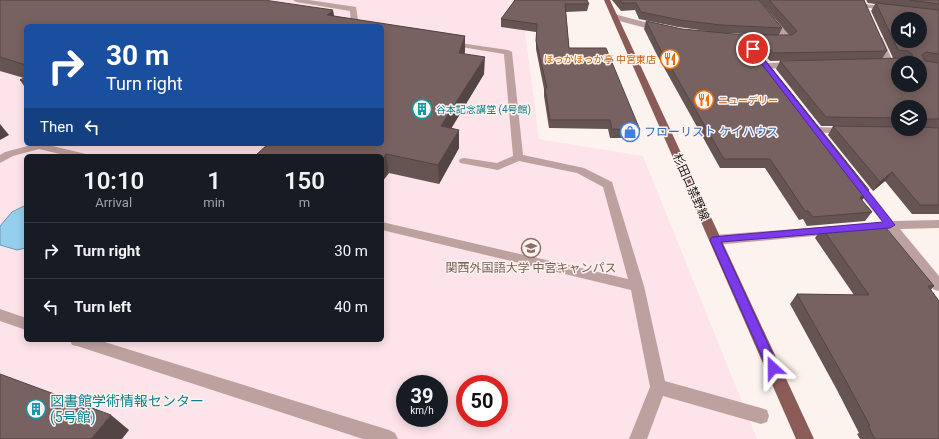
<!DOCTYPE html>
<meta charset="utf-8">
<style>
body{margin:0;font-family:Roboto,"Noto Sans JP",sans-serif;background:#242831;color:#f1f3f6;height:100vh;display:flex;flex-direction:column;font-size:15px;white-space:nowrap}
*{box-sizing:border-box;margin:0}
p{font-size:13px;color:#9ea1a6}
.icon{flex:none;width:22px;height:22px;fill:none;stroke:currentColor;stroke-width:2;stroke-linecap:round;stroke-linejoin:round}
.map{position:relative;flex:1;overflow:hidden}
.details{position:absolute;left:24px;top:154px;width:360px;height:188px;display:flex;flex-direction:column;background:#171b24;border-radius:6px;box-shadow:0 2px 10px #0003}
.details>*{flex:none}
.banner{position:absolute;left:24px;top:24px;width:360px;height:122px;border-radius:6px;box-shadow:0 2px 10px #0003;background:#1a4fa0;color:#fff;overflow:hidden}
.buttons{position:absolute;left:891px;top:12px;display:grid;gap:8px}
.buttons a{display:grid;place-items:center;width:36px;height:36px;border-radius:50%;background:#171b24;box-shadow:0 2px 10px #0003;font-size:20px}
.speed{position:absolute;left:396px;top:375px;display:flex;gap:8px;font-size:20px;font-weight:700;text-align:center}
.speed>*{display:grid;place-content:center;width:52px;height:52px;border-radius:50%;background:#171b24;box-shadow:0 2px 10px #0003;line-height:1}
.speed small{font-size:10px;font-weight:400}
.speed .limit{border:6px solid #d22;background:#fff;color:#111}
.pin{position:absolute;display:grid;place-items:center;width:34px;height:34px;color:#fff;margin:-17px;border:2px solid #fff;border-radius:50%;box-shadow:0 1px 4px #0007}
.me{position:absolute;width:44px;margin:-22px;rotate:336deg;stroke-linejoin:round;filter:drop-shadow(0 0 3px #0008)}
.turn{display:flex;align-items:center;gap:14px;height:84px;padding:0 16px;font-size:18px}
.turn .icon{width:52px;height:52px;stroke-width:2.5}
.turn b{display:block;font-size:28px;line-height:34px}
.then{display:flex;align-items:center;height:38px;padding:0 16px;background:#0003;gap:8px;font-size:15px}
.eta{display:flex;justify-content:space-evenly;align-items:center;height:68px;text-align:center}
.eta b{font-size:24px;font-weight:600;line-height:28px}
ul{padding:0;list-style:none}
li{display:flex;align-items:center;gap:12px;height:56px;padding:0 16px;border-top:1px solid #363941}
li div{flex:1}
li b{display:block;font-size:15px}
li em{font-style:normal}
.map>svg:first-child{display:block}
.education{fill:#fde3ea;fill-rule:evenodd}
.water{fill:#94d0ee;stroke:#6f97ab}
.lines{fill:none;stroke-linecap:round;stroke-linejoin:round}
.minor{fill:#bda19f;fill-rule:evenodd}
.major{fill:#8b5b58;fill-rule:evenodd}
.wall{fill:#665453;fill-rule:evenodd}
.shaded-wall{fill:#534544}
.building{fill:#776261;stroke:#534544;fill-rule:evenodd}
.route{fill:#7c3aed;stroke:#51269a}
.labels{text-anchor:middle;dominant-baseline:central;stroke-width:3;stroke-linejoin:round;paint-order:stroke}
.far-food-label{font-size:10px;fill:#c56008;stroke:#fcf3ef;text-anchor:end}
.far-culture-label{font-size:10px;fill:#0d838f;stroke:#fcf3ef;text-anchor:start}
.shop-label{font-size:12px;fill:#366cbe;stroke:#fcf3ef;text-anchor:start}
.street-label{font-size:12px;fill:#19120f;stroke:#fcf3ef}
.education-label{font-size:12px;fill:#785e54;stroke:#fcf3ef}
.near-culture-label{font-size:14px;fill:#0d838f;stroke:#fcf3ef;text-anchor:start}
</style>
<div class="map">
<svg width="939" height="439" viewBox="0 0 939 439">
<rect width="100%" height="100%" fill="#fcf3ef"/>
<path class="education" d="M0 0H509L507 4 538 8 524 25 539 139 643 156 757 439H0ZM26 26H382V144H26ZM26 156H382V340H26ZM405 384H439V418H405ZM465 384H499V418H465Z"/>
<polygon class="water" points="26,205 26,248 17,250 0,245 0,226 12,212"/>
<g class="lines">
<g class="minor">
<polygon points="293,0 309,0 356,7 359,26 351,26 350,11 296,2"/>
<polygon points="751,0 758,0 791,37 791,41 731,41 730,39 734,37 782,37"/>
<polygon points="865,4 889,7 893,9 889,11 863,7 861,6"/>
<polygon points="612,15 618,15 663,27 664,29 663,31 657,31 612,19"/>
<polygon points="876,37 882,37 883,39 893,62 892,64 886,64 885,62 875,39"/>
<polygon points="446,41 508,50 512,52 523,155 584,168 612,182 644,286 665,381 761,408 767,410 769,416 767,422 761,424 663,396 647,439 629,439 650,387 631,290 382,230 382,222 628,279 603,187 577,173 519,161 498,170 460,163 459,161 460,159 464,158 497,163 513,156 504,54 449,45 446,45"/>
<polygon points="793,62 796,63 797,65 796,67 767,69 763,66 767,63"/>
<polygon points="816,127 847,128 852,131 847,134 812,132 811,130"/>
<polygon points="35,144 44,144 86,154 87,156 68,156 39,149 13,156 0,163 0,155 5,152"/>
<polygon points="856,178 860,179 893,221 939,220 939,228 900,229 939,276 939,291 934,290 887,229 882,228 880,225 882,222 850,182 852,179"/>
<polygon points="835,226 839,227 841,230 839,233 835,234 715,245 711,243 709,240 711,237 715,235"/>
<polygon points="0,309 26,318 26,330 0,321"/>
<polygon points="70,340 98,340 389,430 395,433 398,439 363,439 77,346 72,345"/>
</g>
<polygon class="major" points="604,0 610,0 814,439 796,439"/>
</g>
<g class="wall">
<polygon points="0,0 334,16 465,36 464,54 484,74 451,128 459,148 439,184 389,173 382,156 257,156 256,155 266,146 258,144 382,144 382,26 26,26 26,89 20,80 24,78 0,71"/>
<polygon points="515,0 589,4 587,11 566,12 569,48 640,130 638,138 610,138 608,129 549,128 544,96 544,89 536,49 536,32 501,27 501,19"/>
<polygon points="612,0 759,0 782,28 779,35 789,35 759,0 864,0 887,51 882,59 770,61 754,42 757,35 758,35 728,33 869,190 862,200 872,212 865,221 807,226 803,219 799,220 765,168 720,168 657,55 644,29 646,21 682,29 707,31 678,27 639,19 635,10 621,11"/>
<path d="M866 0H939V214H912L885 181 873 191 828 135 833 126H862H821L776 69 780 61 893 58 871 11 875 4 868 3ZM898 107H920V129H898Z"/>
<polygon points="822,228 934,286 931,290 939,439 860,439 857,434 859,433 837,390 790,304 797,294 854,295 815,238"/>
</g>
<g class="shaded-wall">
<polygon points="333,10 336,25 327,15"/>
<polygon points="465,36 465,52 460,70 459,53"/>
<polygon points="485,57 484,74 442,144 441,126"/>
<polygon points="0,124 9,135 0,140"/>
<polygon points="459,130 459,148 439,184 438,165"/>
<polygon points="386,154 389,173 382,182 382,160"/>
<polygon points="892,172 885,181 873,191 880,182"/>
<polygon points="869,190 863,199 854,206 860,198"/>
<polygon points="111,415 129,430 122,439 91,439"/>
</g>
<g class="building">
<polygon points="0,0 264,0 333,10 327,15 465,36 459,53 485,57 441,126 459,130 438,165 386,154 382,160 382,156 259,156 256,155 268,144 382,144 382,26 26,26 26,65 0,57"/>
<polygon points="515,0 587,0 589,4 565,4 569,48 606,48 640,130 612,129 610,120 550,120 545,88 547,88 536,41 537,24 501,19"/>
<polygon points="620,0 759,0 782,28 721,25 680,20 641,12 636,3 622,3"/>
<polygon points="769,0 864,0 887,51 773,53 757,35 792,35 797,31"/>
<polygon points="909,0 939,0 939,4"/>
<path d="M876 3 939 10V54L926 52 922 55 925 61 939 63V119H920V107H898V118L826 117 780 61 903 58 905 56H911L913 55 908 51 898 50ZM898 19H920V41H898ZM898 63H920V85H898Z"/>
<polygon points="646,21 682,29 745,35 869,190 860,198 872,212 813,217 808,211 805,211 770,159 724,159 659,47"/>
<polygon points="26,77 26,82 20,80"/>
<polygon points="833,126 898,127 898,129 920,129 920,127 939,128 939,205 920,205 892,172 880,182"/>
<polygon points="882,223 934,286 928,286 939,301 939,439 875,439 868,426 870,426 846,381 797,294 869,295 822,228"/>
<polygon points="0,374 111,415 91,439 0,439"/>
</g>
<polygon class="route" points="751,48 755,48 895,225 890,228 721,242 779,368 777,372 773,373 769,372 767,368 710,240 712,237 883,222 751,50"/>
<defs>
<symbol id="restaurant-ring" viewBox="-11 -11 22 22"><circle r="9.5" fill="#fcf3ef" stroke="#e8710a" stroke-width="1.5"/><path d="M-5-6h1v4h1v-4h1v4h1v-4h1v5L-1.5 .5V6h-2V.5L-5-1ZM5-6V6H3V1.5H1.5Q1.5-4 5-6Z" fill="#e8710a"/></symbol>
<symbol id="building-ring" viewBox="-11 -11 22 22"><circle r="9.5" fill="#fcf3ef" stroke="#0f9aa8" stroke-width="1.5"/><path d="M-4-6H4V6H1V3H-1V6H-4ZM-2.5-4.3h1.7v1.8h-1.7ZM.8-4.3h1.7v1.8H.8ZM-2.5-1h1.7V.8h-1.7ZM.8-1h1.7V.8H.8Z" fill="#0f9aa8"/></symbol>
<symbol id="shop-ring" viewBox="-11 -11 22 22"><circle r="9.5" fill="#fcf3ef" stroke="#3f7fe0" stroke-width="1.5"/><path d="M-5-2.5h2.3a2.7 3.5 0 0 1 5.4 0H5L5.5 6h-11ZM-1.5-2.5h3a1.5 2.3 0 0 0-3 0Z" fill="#3f7fe0"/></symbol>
<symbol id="university-ring" viewBox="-11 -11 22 22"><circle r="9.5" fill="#fcf3ef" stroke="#8d6e63" stroke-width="1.5"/><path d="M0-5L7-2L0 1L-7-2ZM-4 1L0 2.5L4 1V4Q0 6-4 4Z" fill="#8d6e63"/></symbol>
</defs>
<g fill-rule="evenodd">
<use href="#restaurant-ring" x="659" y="48" width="22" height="22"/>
<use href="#restaurant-ring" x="693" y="89" width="22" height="22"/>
<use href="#building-ring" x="411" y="98" width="22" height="22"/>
<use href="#shop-ring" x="619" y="121" width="22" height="22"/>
<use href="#university-ring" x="520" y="237" width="22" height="22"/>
<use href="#building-ring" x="25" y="398" width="22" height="22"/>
</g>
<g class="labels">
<g class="far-food-label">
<text x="656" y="59">ほっかほっか亭 中宮東店</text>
<text x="718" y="100" text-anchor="start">ニューデリー</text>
</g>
<g class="far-culture-label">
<text x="436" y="109">谷本記念講堂 (4号館)</text>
</g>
<g class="shop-label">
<text x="644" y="132">フローリスト ケイハウス</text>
</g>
<g class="street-label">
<text transform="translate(691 187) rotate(66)">杉田口禁野線</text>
</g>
<g class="education-label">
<text x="531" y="268">関西外国語大学 中宮キャンパス</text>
</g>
<g class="near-culture-label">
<text x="50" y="401">図書館学術情報センター<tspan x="50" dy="16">(5号館)</tspan></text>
</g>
</g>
</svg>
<div class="buttons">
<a><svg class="icon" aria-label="sound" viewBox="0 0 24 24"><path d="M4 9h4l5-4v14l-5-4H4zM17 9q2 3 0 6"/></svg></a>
<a><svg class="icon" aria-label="search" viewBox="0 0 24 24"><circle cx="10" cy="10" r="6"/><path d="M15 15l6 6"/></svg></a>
<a><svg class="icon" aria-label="layers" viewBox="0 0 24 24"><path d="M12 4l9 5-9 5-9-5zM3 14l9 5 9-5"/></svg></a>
</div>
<div class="speed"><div>39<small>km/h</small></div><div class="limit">50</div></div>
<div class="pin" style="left:753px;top:49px;background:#d93025"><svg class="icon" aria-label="arrive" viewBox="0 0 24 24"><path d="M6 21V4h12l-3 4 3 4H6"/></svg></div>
<svg class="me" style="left:773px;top:368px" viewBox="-20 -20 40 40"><path d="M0-17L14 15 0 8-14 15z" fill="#7c3aed" stroke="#fff" stroke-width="4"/></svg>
<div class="banner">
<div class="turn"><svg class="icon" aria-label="right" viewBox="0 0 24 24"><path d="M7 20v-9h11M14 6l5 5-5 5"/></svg><div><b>30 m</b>Turn right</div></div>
<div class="then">Then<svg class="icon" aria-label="left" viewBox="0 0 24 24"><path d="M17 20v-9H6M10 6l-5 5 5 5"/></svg></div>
</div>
<section class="details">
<div class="eta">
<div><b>10:10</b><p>Arrival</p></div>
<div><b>1</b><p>min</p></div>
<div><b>150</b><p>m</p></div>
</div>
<ul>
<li><svg class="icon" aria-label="right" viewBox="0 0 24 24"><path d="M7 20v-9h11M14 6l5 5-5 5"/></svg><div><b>Turn right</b></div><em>30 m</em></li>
<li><svg class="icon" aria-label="left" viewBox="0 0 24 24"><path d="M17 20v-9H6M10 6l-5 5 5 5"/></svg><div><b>Turn left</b></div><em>40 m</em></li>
</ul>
</section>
</div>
